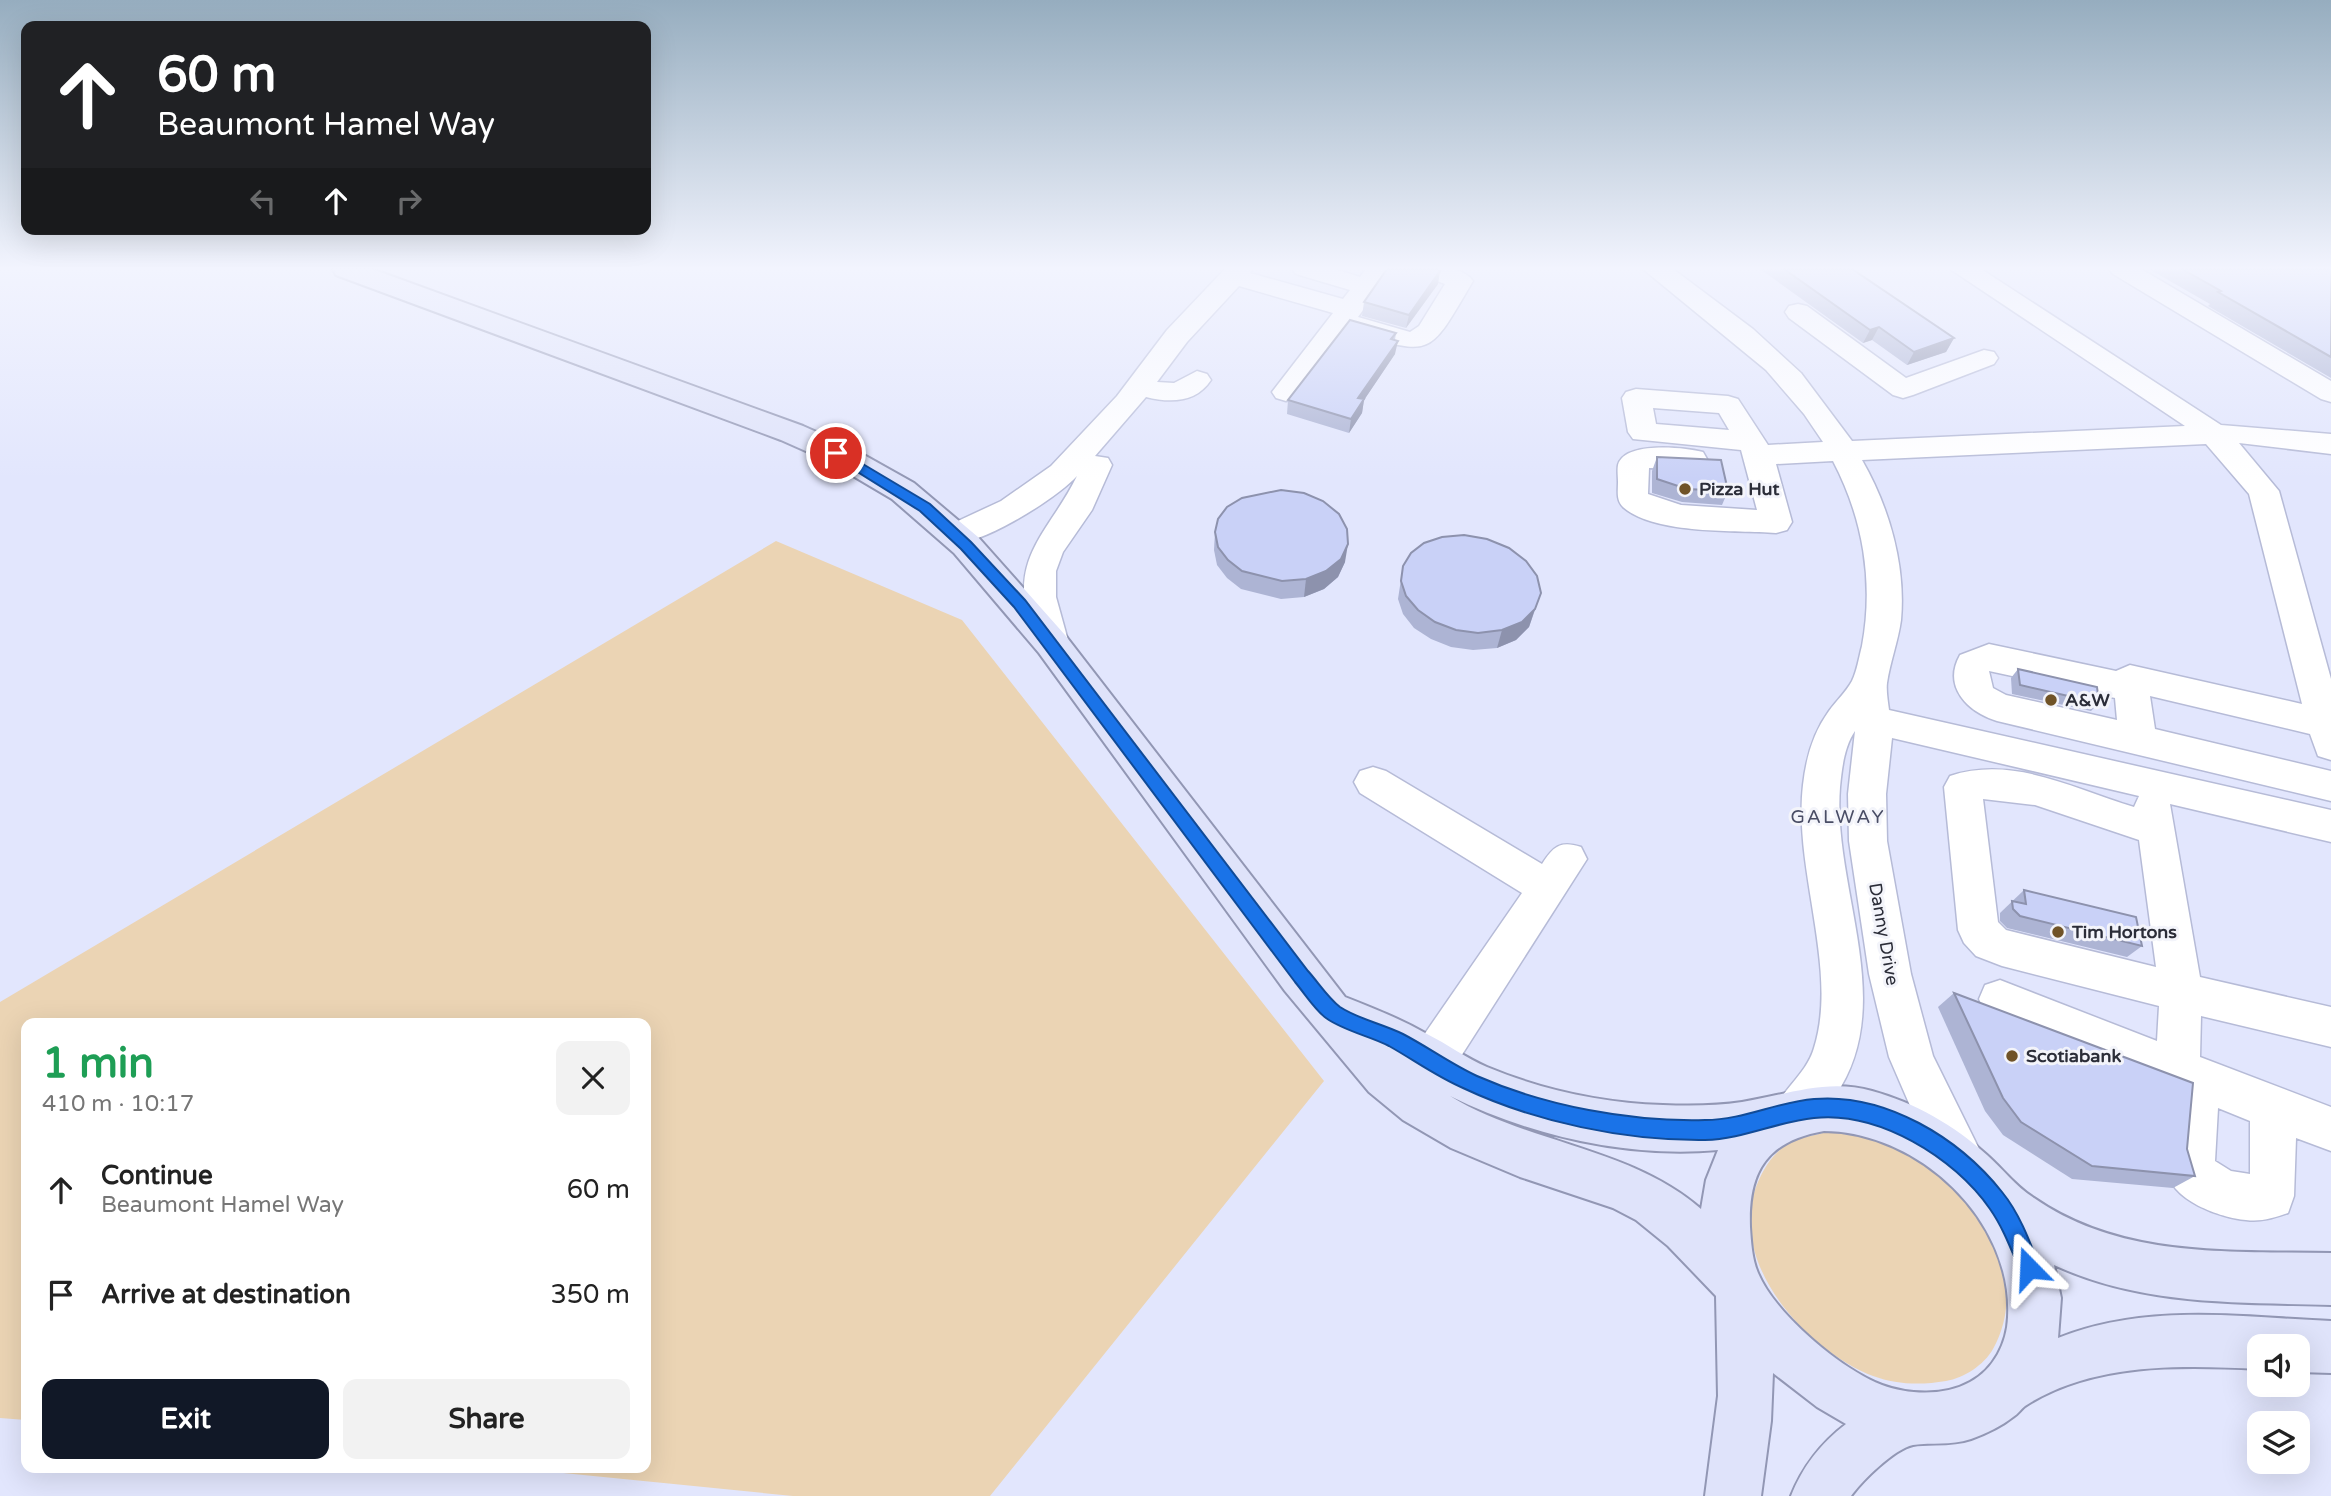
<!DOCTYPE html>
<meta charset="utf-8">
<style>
body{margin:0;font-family:"Varela Round",sans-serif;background:#f2f2f2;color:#222;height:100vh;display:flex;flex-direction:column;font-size:26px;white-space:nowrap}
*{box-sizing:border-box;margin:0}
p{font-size:23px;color:#767676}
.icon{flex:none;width:38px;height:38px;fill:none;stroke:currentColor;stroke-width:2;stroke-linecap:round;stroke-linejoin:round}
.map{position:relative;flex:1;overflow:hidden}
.details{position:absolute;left:21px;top:1018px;width:630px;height:455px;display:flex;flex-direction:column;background:#fff;border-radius:14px;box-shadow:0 7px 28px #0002}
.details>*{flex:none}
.top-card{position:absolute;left:21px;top:21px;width:630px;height:214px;border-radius:14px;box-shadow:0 7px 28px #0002;background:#202124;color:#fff;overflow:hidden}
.buttons{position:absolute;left:2247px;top:1334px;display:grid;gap:14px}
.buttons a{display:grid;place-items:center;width:63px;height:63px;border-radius:14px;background:#fff;box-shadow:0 7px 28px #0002;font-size:35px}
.pin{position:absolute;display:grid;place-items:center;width:60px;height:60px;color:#fff;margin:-30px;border:4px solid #fff;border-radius:50%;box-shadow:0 2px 7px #0007}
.me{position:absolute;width:77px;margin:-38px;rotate:339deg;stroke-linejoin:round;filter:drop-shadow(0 0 5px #0008)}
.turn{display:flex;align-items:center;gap:24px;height:147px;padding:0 21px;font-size:32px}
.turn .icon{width:91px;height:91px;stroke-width:2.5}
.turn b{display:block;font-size:49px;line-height:60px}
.lanes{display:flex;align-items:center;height:66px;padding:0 21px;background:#0003;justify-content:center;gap:35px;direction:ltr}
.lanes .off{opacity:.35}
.round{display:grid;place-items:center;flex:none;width:74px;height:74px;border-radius:14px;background:#f2f2f2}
.overview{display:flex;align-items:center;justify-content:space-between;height:119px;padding:0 21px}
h1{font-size:42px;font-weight:800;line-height:52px;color:#1e9e55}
.cta{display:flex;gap:14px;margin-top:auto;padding:14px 21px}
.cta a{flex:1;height:80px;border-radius:14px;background:#111827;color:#fff;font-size:28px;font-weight:800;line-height:80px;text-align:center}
.cta a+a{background:#f2f2f2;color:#222}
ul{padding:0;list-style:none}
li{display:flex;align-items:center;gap:21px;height:105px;padding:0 21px}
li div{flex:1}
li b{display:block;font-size:26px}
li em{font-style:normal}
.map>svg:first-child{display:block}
.green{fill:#ebd4b4}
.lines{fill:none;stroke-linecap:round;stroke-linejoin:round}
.minor-casing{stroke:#b6bbd7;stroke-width:3}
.major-casing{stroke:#9297b4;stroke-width:4}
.minor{fill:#fff;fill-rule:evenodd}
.major{fill:#dfe3fa;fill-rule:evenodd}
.wall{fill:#adb4d4}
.shaded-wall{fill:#8d92ad}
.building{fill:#c9d1f7;stroke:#8d92ad;stroke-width:2}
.route{fill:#1a73e8;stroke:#114b97;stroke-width:2}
.poi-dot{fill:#705327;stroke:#f3f4fa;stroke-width:2.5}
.labels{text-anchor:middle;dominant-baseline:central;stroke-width:6;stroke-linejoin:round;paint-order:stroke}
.poi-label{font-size:18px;font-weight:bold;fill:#2b2d38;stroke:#f3f4fa;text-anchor:start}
.street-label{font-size:18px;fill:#2b2d38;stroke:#f3f4fa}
.neighbourhood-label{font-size:19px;letter-spacing:2px;fill:#494d65;stroke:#f3f4fa}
</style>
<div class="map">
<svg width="2331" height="1496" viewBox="0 0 2331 1496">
<rect width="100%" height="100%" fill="#e2e6fd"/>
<g class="green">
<polygon points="776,541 962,620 1324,1081 990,1496 793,1496 513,1468 646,1468 646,1024 26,1024 26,1420 0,1418 0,1002"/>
<path d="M1827 1132C1872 1136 1914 1148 1948 1180 1994 1223 2026 1290 1993 1349 1984 1365 1964 1378 1946 1381 1922 1385 1897 1385 1873 1376 1805 1350 1724 1259 1758 1182 1765 1166 1775 1151 1791 1142 1801 1137 1816 1135 1827 1132Z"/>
</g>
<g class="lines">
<defs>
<g id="minor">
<path d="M1225 269H1253L1250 273 1343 299 1350 290 1296 274 1292 269H1334L1360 277 1366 269H1393L1358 317 1410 332 1419 326 1445 284 1418 274 1414 269C1432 269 1461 264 1473 281 1427 359 1434 356 1347 331L1296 398 1286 401 1276 398 1272 392 1333 313 1239 286 1187 342 1157 382 1174 383 1197 371 1207 374 1211 380C1196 403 1170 403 1146 397L1095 456 1108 458 1112 465 1092 510 1063 552 1056 571V597L1069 644 1064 653 1052 657 1040 653C1034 642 1031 630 1028 617 1011 555 1052 528 1077 476 1056 499 974 551 945 543L940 535 945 527 1001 501 1051 466 1117 396 1167 330Z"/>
<path d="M1643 269H1673L1753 329 1801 373 1852 441 2185 426 1950 269H1981L2221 425 2331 434V454L2239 443 2279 491 2331 679V760L2318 756 2310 734 2150 696 2155 729 2331 771V801L1997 721C1968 712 1942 687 1960 655L1989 644 2116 671 2130 665 2302 704 2249 494 2206 444 1862 460C1889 507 1906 565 1901 620 1898 642 1890 662 1887 683 1886 691 1888 702 1889 710L2331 810V842L2170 804 2200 977 2331 1007V1047L2201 1016 2200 1057 2331 1107V1151L2296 1138 2294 1196 2288 1213C2273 1218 2261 1222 2246 1220 2221 1218 2170 1200 2168 1171 2166 1145 2173 1116 2175 1090L1985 1013 1979 999 1985 985 2000 980 2157 1041 2159 1006 2002 966 1976 956 1964 943 1958 930 1944 787 1950 776C2013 755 2074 789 2134 807L2139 796 1892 738 1886 794 1887 841 1911 974 1933 1056 1985 1161 1978 1177 1962 1184 1946 1177 1927 1145 1889 1057 1869 974 1849 841 1848 794 1855 731C1844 747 1842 768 1840 787 1832 889 1899 1003 1835 1096 1824 1114 1814 1128 1794 1136L1778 1129 1771 1114C1782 1090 1807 1073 1814 1048 1839 969 1793 870 1803 785 1806 758 1813 733 1829 711 1836 701 1846 692 1852 681 1857 671 1859 657 1862 646 1874 582 1863 518 1833 461L1776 464 1792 522 1787 530 1776 533C1736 530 1655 535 1623 507 1616 500 1618 491 1618 482 1618 477 1617 470 1618 465 1624 441 1684 447 1703 452L1707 459 1703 466 1692 469 1649 468 1648 494 1681 505 1757 510 1741 450 1633 439 1628 432 1622 398 1626 392 1636 389 1728 396 1738 399 1768 445 1823 442 1804 414 1766 370ZM1653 408 1719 413 1729 430 1656 424ZM1989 671 2115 698 2117 720 2006 695 1993 688ZM1983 799 2035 805 2139 840 2156 967 2006 930 1998 922ZM2218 1108 2250 1121V1174L2231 1171 2215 1161Z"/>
<polygon points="2109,269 2141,269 2331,381 2331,402 2321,399 2113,274"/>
<polygon points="1798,304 1807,306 1906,378 1984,350 1994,352 1998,358 1994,364 1913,395 1903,398 1893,395 1789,318 1785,312 1789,306"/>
<path d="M1373 767 1386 771 1542 864C1553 847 1560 840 1581 847L1587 859 1449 1075 1433 1081 1417 1075 1411 1060 1417 1045 1522 893 1360 793 1354 782 1360 771Z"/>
</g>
<path id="major" d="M333 269H372L803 426 848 446 914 483 978 537 1065 635 1345 997C1373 1008 1401 1019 1427 1034 1447 1044 1466 1058 1487 1067 1542 1090 1604 1103 1663 1105 1689 1106 1716 1106 1742 1102 1786 1095 1827 1078 1872 1091 1915 1103 1954 1125 1987 1155 2003 1169 2015 1186 2034 1198 2122 1259 2229 1251 2331 1253V1305C2236 1302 2143 1306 2054 1265L2061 1298 2058 1338C2147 1303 2238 1317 2331 1321V1373L2298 1372V1346H2259V1369C2183 1365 2092 1362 2025 1406 2021 1409 2018 1414 2013 1417 2002 1426 1985 1434 1971 1439 1949 1446 1933 1442 1913 1445 1894 1449 1862 1481 1851 1496H1791C1803 1466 1820 1444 1846 1424L1817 1407 1773 1373 1771 1421 1761 1496H1705L1718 1396 1716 1296 1668 1246 1636 1220 1613 1208 1520 1177 1451 1148 1403 1120 1369 1092 1285 991 1039 653 954 553 892 499 826 460 781 440 336 275ZM1450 1096C1531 1136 1627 1158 1718 1150L1706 1180 1701 1209C1630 1147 1529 1144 1450 1096ZM1824 1131C1919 1132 2013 1220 2008 1317 2007 1343 1994 1369 1970 1382 1945 1396 1909 1395 1882 1385 1841 1369 1776 1315 1758 1273 1752 1259 1751 1242 1750 1227 1748 1170 1768 1141 1824 1131Z"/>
</defs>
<use href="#minor" class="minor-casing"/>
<use href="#major" class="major-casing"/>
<use href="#minor" class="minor"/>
<use href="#major" class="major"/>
</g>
<g class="wall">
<polygon points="1760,269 1852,269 1954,338 1946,352 1907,365 1872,340 1863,343"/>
<polygon points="2149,269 2331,269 2331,378 2208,306 2210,304"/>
<polygon points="1438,284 1406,328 1362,316 1364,302"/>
<polygon points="1396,333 1395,340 1395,354 1364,400 1362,413 1349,433 1287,414 1288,400"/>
<polygon points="1657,457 1728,491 1722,505 1682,502 1652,493 1652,471"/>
<polygon points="1215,532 1345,562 1338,577 1324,589 1304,597 1281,599 1241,589 1227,578 1217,565 1214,550"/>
<polygon points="1403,566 1541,593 1529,627 1516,640 1497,648 1473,650 1451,647 1431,639 1414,628 1403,614 1398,599"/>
<polygon points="2018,669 2099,703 2091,711 2012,694 2011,678"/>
<polygon points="2024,890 2142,946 2127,957 2007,928 2000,921 2000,913"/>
<polygon points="1954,993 2187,1149 2195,1176 2173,1188 2072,1179 2003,1135 1985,1111 1938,1007"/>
</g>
<g class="shaded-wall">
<polygon points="1440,271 1438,284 1406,328 1409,315"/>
<polygon points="1879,327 1872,340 1863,343 1870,330"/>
<polygon points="1954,338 1946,352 1907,365 1914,352"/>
<polygon points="1398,341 1395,354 1364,400 1362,413 1349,433 1351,419 1358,398"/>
<polygon points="1348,544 1345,562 1338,577 1324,589 1304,597 1306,579"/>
<polygon points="1535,609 1529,627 1516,640 1497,648 1502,630"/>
</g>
<g class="building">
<polygon points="1387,269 1437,269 1440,271 1409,315 1364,302"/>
<polygon points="1784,269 1852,269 1954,338 1914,352 1879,327 1870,330"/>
<polygon points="2182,269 2331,269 2331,357 2218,292 2221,291"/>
<polygon points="1350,320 1396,333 1391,339 1398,341 1358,398 1364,399 1351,419 1288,400"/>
<polygon points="1657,457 1721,460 1728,491 1687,489 1657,479"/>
<polygon points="1281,490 1304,493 1323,501 1339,514 1347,529 1348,544 1341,559 1326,571 1306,579 1282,581 1242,571 1228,560 1218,547 1215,532 1218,519 1227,507 1242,498"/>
<polygon points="1464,535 1487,539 1509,548 1526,561 1537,576 1541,593 1535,609 1522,622 1502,630 1478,633 1456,630 1435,622 1418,610 1406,596 1401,581 1403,566 1411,553 1424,543 1442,537"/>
<polygon points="2018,669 2097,687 2099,703 2020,685"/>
<polygon points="2024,890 2136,917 2142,946 2020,916 2013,909 2012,901 2026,904"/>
<polygon points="1954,993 2193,1083 2187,1149 2195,1176 2092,1166 2021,1122 2003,1098"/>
</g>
<linearGradient id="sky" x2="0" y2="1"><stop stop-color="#96adbf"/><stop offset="0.56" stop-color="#f2f4fe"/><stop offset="1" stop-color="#f2f4fe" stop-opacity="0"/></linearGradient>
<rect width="2331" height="479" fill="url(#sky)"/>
<path class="route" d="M836 448 930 504 971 542 1025 600 1308 971C1318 982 1328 998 1340 1007 1358 1019 1383 1024 1403 1034 1428 1047 1451 1064 1477 1076 1545 1106 1631 1122 1705 1120 1743 1120 1777 1102 1814 1099 1886 1093 1959 1138 2002 1192 2020 1214 2030 1242 2040 1268L2037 1275 2029 1278 2022 1275C2012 1252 2004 1229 1990 1209 1954 1157 1878 1111 1814 1118 1776 1122 1743 1139 1705 1140 1625 1141 1535 1122 1463 1088 1437 1077 1414 1060 1389 1046 1370 1036 1344 1031 1326 1018 1315 1010 1305 994 1295 982L1014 607 961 549 920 511 832 456 830 453Z"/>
<g class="poi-dot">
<circle cx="1685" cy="489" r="7"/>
<circle cx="2051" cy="700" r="7"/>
<circle cx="2058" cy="932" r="7"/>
<circle cx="2012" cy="1056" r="7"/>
</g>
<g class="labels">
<g class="poi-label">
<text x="1699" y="489">Pizza Hut</text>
<text x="2065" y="700">A&amp;W</text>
<text x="2072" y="932">Tim Hortons</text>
<text x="2026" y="1056">Scotiabank</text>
</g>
<g class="street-label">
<text transform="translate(1884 934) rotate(80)">Danny Drive</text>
</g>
<g class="neighbourhood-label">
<text x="1838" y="817">GALWAY</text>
</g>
</g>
</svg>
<div class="buttons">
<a><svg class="icon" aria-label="sound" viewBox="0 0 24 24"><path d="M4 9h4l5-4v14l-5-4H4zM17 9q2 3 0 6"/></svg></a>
<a><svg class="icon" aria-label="layers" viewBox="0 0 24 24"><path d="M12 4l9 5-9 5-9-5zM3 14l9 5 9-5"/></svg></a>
</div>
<div class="pin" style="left:836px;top:453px;background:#d93025"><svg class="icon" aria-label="arrive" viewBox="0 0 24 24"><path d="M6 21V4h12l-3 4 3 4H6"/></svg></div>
<svg class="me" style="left:2029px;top:1268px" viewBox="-20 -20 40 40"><path d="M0-17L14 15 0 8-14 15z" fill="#1a73e8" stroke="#fff" stroke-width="4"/></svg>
<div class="top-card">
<div class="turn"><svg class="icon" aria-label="ahead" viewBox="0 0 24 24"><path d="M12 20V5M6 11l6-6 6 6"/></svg><div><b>60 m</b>Beaumont Hamel Way</div></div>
<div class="lanes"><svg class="icon off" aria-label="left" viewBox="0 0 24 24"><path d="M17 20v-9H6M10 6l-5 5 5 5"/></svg><svg class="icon" aria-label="ahead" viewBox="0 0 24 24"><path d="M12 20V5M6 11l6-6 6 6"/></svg><svg class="icon off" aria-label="right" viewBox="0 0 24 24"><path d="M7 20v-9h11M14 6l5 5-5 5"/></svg></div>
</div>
<section class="details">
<div class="overview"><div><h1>1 min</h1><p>410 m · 10:17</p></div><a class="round"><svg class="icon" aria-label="close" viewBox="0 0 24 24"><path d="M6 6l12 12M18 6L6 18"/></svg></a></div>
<ul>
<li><svg class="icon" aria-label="ahead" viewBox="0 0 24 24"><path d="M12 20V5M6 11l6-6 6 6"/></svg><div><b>Continue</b><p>Beaumont Hamel Way</p></div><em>60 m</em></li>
<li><svg class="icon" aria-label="arrive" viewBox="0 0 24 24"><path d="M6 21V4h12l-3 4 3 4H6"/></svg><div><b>Arrive at destination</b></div><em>350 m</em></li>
</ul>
<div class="cta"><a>Exit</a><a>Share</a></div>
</section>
</div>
